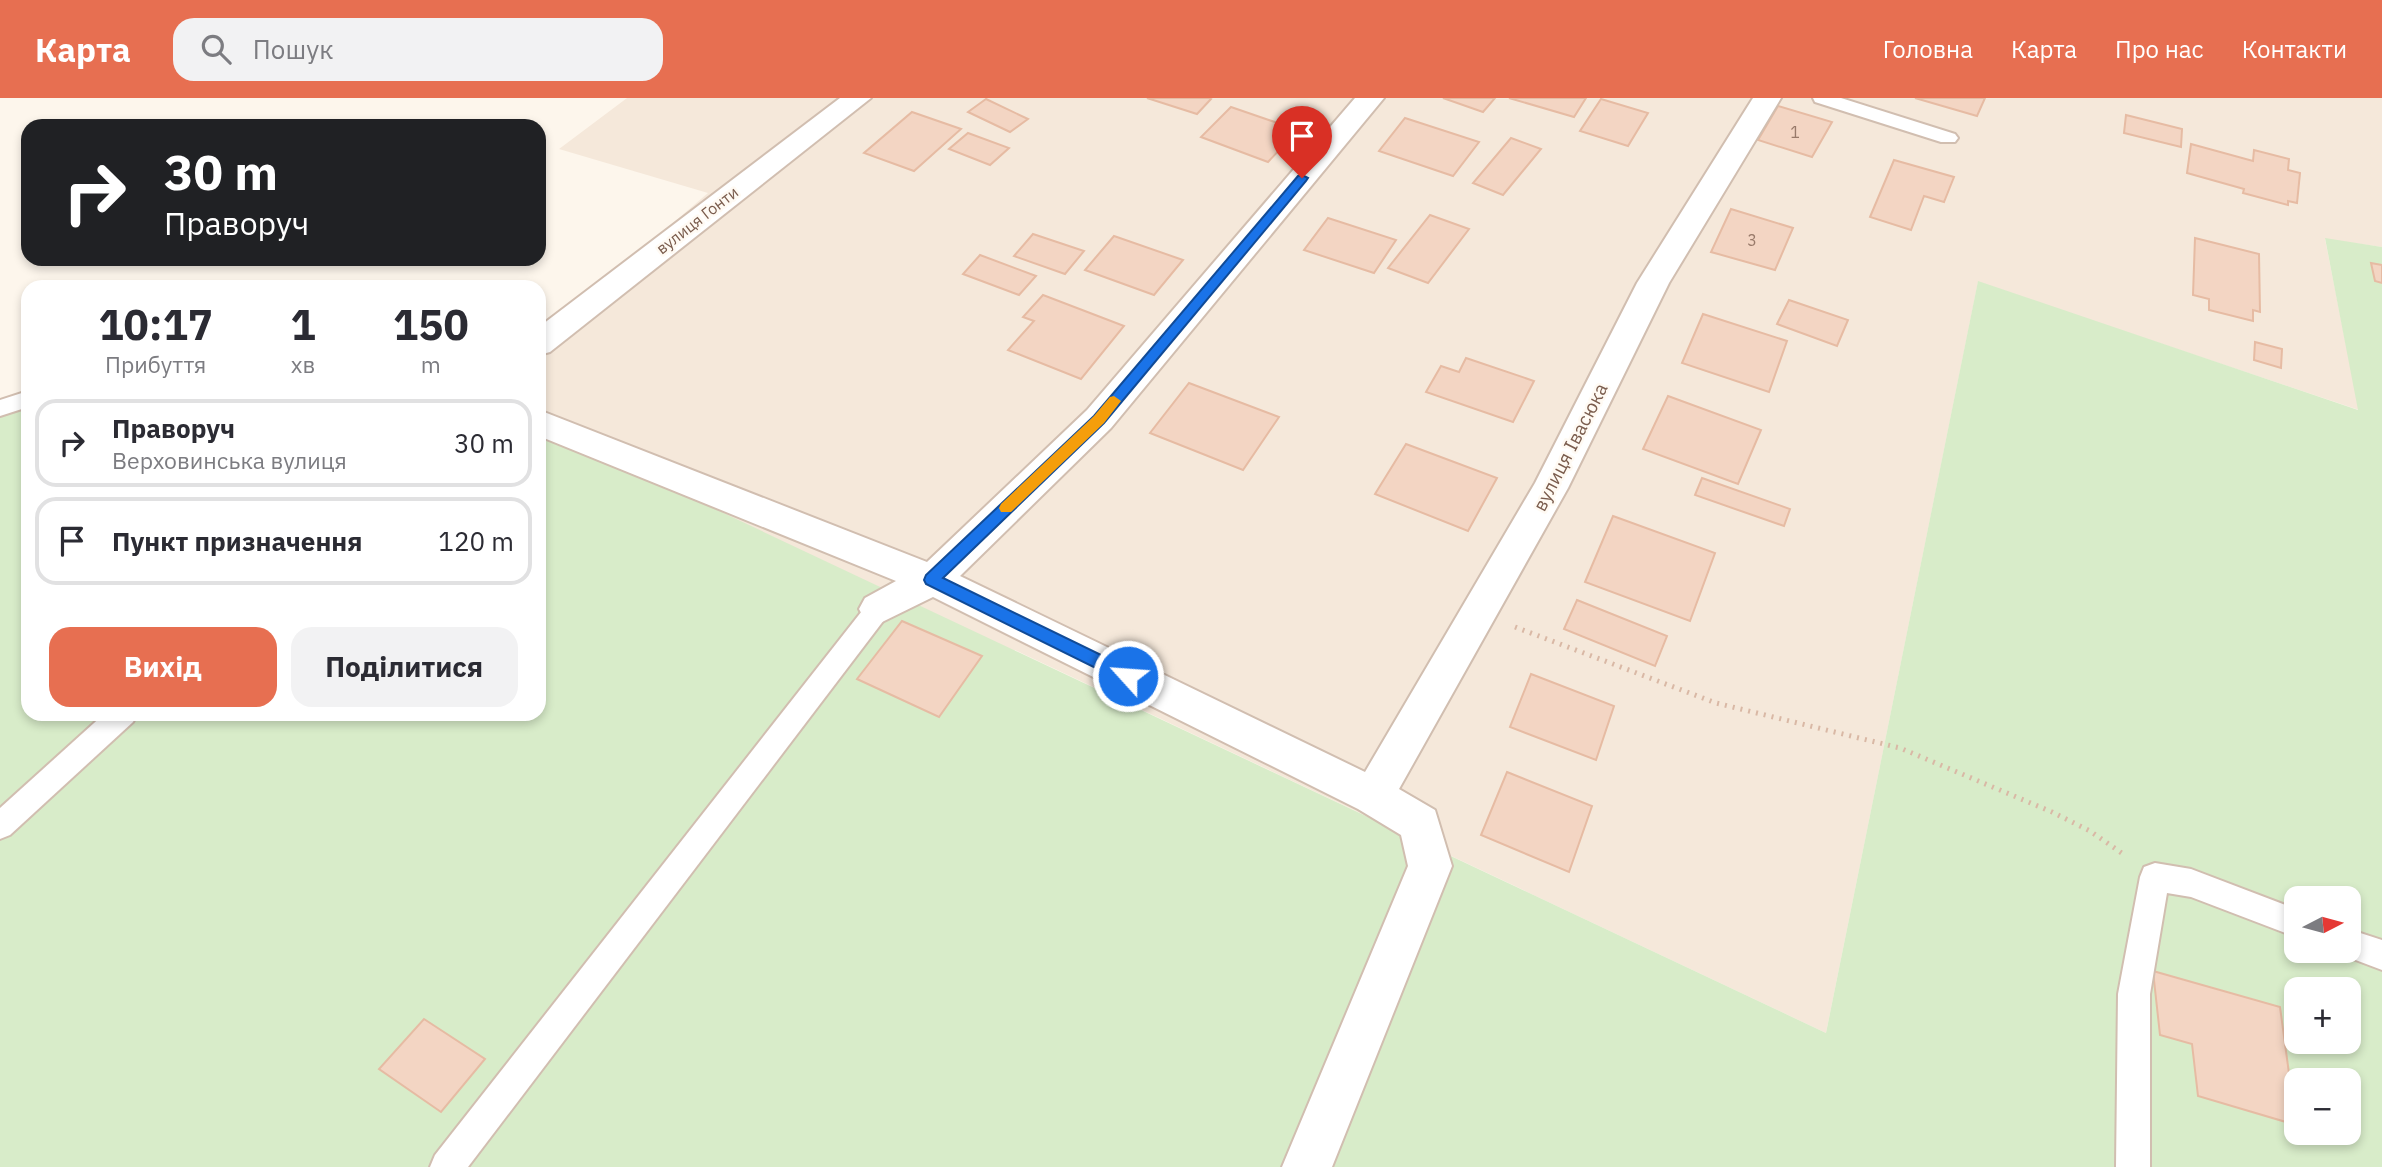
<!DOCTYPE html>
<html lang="uk">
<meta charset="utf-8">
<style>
body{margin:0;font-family:"IBM Plex Sans",sans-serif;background:#f2f2f3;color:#2b2b33;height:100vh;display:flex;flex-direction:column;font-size:26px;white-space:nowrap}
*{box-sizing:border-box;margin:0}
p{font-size:23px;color:#7c7c81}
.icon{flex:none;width:38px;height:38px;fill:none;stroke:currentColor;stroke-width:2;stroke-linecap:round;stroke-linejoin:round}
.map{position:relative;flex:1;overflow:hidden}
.drawer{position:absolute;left:21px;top:182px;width:525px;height:441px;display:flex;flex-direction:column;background:#fff;border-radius:21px;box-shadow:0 4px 10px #0003}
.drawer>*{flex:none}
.hud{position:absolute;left:21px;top:21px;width:525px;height:147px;border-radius:21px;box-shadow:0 4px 10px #0003;background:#202124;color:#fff;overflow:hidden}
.needle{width:46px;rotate:84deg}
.buttons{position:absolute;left:2284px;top:788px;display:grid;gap:14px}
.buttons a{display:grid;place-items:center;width:77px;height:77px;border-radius:14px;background:#fff;box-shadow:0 4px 10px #0003;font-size:35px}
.pin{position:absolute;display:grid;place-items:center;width:60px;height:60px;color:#fff;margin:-72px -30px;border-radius:50% 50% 50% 0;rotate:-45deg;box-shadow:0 0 7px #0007}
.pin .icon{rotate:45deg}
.me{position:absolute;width:77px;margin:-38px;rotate:296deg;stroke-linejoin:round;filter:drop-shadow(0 0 5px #0008)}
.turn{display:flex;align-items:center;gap:24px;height:147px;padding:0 28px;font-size:32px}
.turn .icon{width:91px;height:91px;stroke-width:2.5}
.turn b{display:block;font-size:49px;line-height:60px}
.eta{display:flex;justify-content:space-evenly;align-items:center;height:119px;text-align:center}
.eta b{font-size:42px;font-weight:700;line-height:49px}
.action{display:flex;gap:14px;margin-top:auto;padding:14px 28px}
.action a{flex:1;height:80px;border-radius:21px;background:#e76f51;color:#fff;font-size:28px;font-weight:700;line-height:80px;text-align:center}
.action a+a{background:#f2f2f3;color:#2b2b33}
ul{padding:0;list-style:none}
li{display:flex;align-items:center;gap:21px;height:88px;margin:0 14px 10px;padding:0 14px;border:4px solid #e1e1e2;border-radius:21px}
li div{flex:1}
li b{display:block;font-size:26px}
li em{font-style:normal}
header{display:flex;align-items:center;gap:42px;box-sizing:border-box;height:98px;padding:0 35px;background:#e76f51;color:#fff}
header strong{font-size:33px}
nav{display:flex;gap:38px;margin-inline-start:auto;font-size:24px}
.search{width:490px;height:63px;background:#f2f2f3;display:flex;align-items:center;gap:18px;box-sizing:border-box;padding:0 24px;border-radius:21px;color:#7c7c81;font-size:26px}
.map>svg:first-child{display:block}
.residential{fill:#f5e8da}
.green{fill:#d8ecc9;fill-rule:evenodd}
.building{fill:#f3d5c3;stroke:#e6bba3;stroke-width:2}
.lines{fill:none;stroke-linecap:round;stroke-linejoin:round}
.service-casing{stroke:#d1beb0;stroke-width:4}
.minor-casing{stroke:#d1beb0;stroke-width:4}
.path{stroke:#d9b8a5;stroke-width:5;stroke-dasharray:2 6;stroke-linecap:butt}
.service{fill:#fff;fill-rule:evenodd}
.minor{fill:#fff;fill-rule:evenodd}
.route{fill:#1a73e8;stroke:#114b97;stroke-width:2}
.slow{fill:#f59e0b}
.labels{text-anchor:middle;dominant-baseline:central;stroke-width:5;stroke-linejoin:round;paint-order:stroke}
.number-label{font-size:16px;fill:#987a6a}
.far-street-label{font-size:16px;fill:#7a5c4d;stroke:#fffaf3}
.street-label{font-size:19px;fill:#7a5c4d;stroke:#fffaf3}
</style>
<header>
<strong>Карта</strong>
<div class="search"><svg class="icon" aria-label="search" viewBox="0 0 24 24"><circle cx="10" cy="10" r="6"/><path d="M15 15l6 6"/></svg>Пошук</div>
<nav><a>Головна</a><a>Карта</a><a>Про нас</a><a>Контакти</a></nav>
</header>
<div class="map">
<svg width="2382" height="1069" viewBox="0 0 2382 1069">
<rect width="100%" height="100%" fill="#fdf6ec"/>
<polygon class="residential" points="627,0 2382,0 2382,149 2325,141 2359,312 1978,184 1826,935 1015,552 949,651 539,328 539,240 708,95 559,51"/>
<path class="green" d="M2325 140 2382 149V1069H0V311L28 303V616H539V328L1826 935 1978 183 2358 312ZM2296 800H2348V852H2296ZM2296 891H2348V943H2296ZM2296 982H2348V1034H2296Z"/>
<g class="building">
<polygon points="1147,0 1209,0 1211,1 1197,16"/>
<polygon points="1443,0 1495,0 1483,14"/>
<polygon points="1509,0 1586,0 1574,19"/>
<polygon points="1915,0 1985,0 1977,18"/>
<polygon points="986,1 1028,21 1010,34 968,14"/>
<polygon points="1601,1 1648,15 1628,48 1580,33"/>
<polygon points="1778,8 1832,24 1812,59 1758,42"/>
<polygon points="1231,9 1298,32 1268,64 1201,39"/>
<polygon points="912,14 961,31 914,73 864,55"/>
<polygon points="2126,17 2182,31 2181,49 2124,35"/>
<polygon points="1405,20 1479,44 1453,78 1379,53"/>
<polygon points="968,35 1009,50 990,67 949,51"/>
<polygon points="1511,40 1541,51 1503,97 1473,85"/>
<polygon points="2191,46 2253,63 2254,52 2289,61 2288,72 2300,75 2297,105 2288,103 2288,107 2243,95 2244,91 2187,75"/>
<polygon points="1894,62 1954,79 1944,104 1924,98 1911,132 1870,119"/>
<polygon points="1731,111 1793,130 1775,172 1711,154"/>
<polygon points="1430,117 1469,131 1428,185 1388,170"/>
<polygon points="1328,120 1396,142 1374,175 1304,152"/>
<polygon points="1033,136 1084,153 1065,176 1014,158"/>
<polygon points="1114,138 1183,162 1154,197 1085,172"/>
<polygon points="2195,140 2259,156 2260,214 2253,212 2253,223 2209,212 2209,201 2193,197"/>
<polygon points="980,157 1036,178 1019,197 963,176"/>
<polygon points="2371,165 2382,167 2382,185 2375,183"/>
<polygon points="1043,197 1124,228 1081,281 1008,252 1034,223 1023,219"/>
<polygon points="1789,202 1848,222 1837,248 1777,226"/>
<polygon points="1703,216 1787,243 1769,294 1682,265"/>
<polygon points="2255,244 2282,251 2281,270 2254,262"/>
<polygon points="1466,260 1534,283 1513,324 1426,294 1441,268 1459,274"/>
<polygon points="1189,285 1279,319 1243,372 1150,335"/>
<polygon points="1668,298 1761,332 1738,386 1643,351"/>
<polygon points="1406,346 1497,380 1468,433 1375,396"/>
<polygon points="1702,380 1790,411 1784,428 1695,397"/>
<polygon points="1613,418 1715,455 1690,523 1585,484"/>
<polygon points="1577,502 1667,538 1655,568 1564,531"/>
<polygon points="902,523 982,558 939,619 857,581"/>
<polygon points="1531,576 1614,608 1596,662 1510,629"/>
<polygon points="1507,674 1592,708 1569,774 1481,737"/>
<polygon points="2153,873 2280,909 2296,1027 2198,998 2192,946 2160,937"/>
<polygon points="424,921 485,961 441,1014 379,971"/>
</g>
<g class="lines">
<defs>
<g id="service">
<polygon points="1813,0 1841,0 1955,36 1958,40 1955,44 1941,44 1815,4"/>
<polygon points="28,293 28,309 0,318 0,302"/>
<polygon points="878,501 887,504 891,511 887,518 468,1069 430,1069 435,1057 869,504"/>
<polygon points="104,616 137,616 133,624 10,737 0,741 0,710"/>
<polygon points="2155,765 2191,771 2296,811 2296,839 2191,799 2167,795 2150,896 2150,1069 2116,1069 2118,896 2140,779 2144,769"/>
<polygon points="2348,831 2382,842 2382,872 2337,855 2336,852 2348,852"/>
</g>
<g id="minor">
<polygon points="840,0 871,0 550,254 539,257 539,229"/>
<polygon points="1355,0 1384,0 1111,330 960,478 1365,674 1535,385 1637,185 1753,0 1781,0 1669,185 1568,390 1399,691 1435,712 1452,768 1332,1069 1282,1069 1408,768 1401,737 1358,711 933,499 878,526 865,522 859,511 865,500 896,483 539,338 539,312 927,464 1087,312"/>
</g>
</defs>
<use href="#service" class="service-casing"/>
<use href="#minor" class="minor-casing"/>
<polyline class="path" points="1515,529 1716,605 1900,650 2052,714 2090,733 2126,758"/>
<use href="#service" class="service"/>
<use href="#minor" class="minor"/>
</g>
<polygon class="route" points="1302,77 1308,80 1306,83 1104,325 943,480 1134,573 1136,578 1134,583 1122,583 926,486 924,482 926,477 1094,318 1298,78"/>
<polygon class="slow" points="1114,298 1121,303 1104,325 1011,414 1001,414 999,410 1001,406 1094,318 1110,299"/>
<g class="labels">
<g class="number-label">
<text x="1795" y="34">1</text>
<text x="1752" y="142">3</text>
</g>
<g class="far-street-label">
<text transform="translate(697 122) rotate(-38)">вулиця Гонти</text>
</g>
<g class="street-label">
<text transform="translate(1570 349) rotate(-63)">вулиця Івасюка</text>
</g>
</g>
</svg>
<div class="buttons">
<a><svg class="needle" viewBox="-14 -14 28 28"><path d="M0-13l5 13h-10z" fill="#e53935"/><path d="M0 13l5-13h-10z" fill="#7c7c81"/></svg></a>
<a>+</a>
<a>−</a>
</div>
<div class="pin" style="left:1302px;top:80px;background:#d93025"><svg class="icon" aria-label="arrive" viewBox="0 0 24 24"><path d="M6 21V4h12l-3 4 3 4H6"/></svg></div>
<svg class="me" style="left:1128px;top:578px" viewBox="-20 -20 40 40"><circle r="17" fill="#1a73e8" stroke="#fff" stroke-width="3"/><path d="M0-11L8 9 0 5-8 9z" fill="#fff"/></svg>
<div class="hud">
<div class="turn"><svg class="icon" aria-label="right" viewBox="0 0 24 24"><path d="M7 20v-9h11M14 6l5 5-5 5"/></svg><div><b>30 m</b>Праворуч</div></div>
</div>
<section class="drawer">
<div class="eta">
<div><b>10:17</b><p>Прибуття</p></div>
<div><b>1</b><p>хв</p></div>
<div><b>150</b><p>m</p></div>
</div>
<ul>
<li><svg class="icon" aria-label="right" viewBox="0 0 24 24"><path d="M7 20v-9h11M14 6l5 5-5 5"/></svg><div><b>Праворуч</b><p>Верховинська вулиця</p></div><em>30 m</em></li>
<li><svg class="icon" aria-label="arrive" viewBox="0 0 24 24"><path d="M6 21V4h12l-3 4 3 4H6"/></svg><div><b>Пункт призначення</b></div><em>120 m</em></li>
</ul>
<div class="action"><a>Вихід</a><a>Поділитися</a></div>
</section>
</div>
